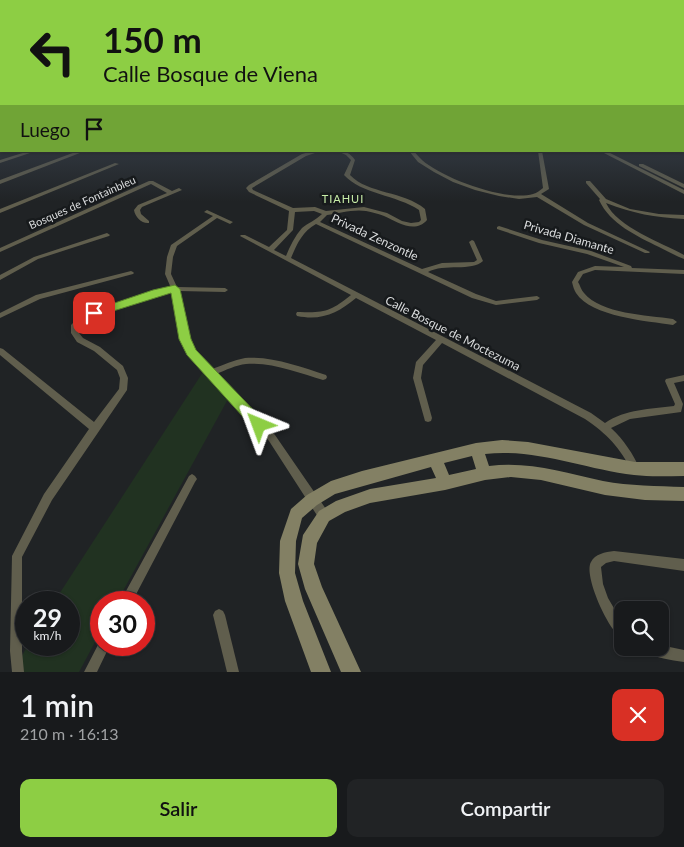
<!DOCTYPE html>
<html lang="es">
<meta charset="utf-8">
<style>
body{margin:0;font-family:Lato,sans-serif;background:#212325;color:#f1f3f6;height:100vh;display:flex;flex-direction:column;font-size:19px;white-space:nowrap}
*{box-sizing:border-box;margin:0}
p{font-size:16px;color:#9fa1a3}
.icon{flex:none;width:28px;height:28px;fill:none;stroke:currentColor;stroke-width:2;stroke-linecap:round;stroke-linejoin:round}
.map{position:relative;height:672px;overflow:hidden}
.panel{display:flex;flex-direction:column;background:#181a1c;flex:1}
.panel>*{flex:none}
.top-card{position:absolute;left:0px;top:0px;width:685px;height:152px;box-shadow:0 1px 4px #0004,0 0 0 1px #36383b;background:#8dce44;color:#111;overflow:hidden}
.tools{position:absolute;left:614px;top:601px;display:grid;gap:10px}
.tools a{display:grid;place-items:center;width:55px;height:55px;border-radius:10px;background:#181a1c;box-shadow:0 1px 4px #0004,0 0 0 1px #36383b;font-size:25px}
.speed{position:absolute;left:15px;top:591px;display:flex;gap:10px;font-size:25px;font-weight:700;text-align:center}
.speed>*{display:grid;place-content:center;width:65px;height:65px;border-radius:50%;background:#181a1c;box-shadow:0 1px 4px #0004,0 0 0 1px #36383b;line-height:1}
.speed small{font-size:12px;font-weight:400}
.speed .limit{border:8px solid #d22;background:#fff;color:#111}
.pin{position:absolute;display:grid;place-items:center;width:42px;height:42px;color:#fff;margin:-21px;border-radius:10px;box-shadow:0 2px 8px #0006}
.me{position:absolute;width:55px;margin:-28px;rotate:316deg;stroke-linejoin:round;filter:drop-shadow(0 0 4px #0008)}
.turn{display:flex;align-items:center;gap:18px;height:105px;padding:0 20px;font-size:22px}
.turn .icon{width:65px;height:65px;stroke-width:2.5}
.turn b{display:block;font-size:35px;line-height:42px}
.then{display:flex;align-items:center;height:48px;padding:0 20px;background:#0003;gap:10px;font-size:19px}
.round{display:grid;place-items:center;flex:none;width:52px;height:52px;border-radius:10px;background:#212325}
.overview{display:flex;align-items:center;justify-content:space-between;height:85px;padding:0 20px}
h1{font-size:30px;font-weight:600;line-height:38px}
.primary-button{display:flex;gap:10px;margin-top:auto;padding:10px 20px}
.primary-button a{flex:1;height:58px;border-radius:10px;background:#8dce44;color:#111;font-size:20px;font-weight:600;line-height:58px;text-align:center}
.primary-button a+a{background:#212325;color:#f1f3f6}
.map>svg:first-child{display:block}
.green{fill:#213221}
.lines{fill:none;stroke-linecap:round;stroke-linejoin:round}
.street{fill:#605e4d;fill-rule:evenodd}
.secondary{fill:#838064;fill-rule:evenodd}
.route{fill:#8dce44;stroke:#5c862c}
.labels{text-anchor:middle;dominant-baseline:central;stroke-width:5;stroke-linejoin:round;paint-order:stroke}
.far-neighbourhood-label{font-size:11px;letter-spacing:1px;fill:#c8eea8;stroke:#171a1c}
.far-street-label{font-size:11px;fill:#dbddde;stroke:#171a1c}
.street-label{font-size:12px;fill:#dbddde;stroke:#171a1c}
</style>
<div class="map">
<svg width="684" height="672" viewBox="0 0 684 672">
<rect width="100%" height="100%" fill="#202325"/>
<polygon class="green" points="203,372 228,399 117,602 101,602 101,631 79,672 13,672 28,645 69,645 69,602 54,602"/>
<g class="lines">
<g class="street">
<rect x="0" y="110" width="1" height="2"/>
<polygon points="29,151 36,151 0,163 0,160"/>
<polygon points="78,151 85,151 0,184 0,180"/>
<path d="M313 151H321L306 156 252 188 253 190 293 208 315 207 326 211 364 207 387 213 402 221 411 223 419 222 421 220 419 210C397 195 361 194 344 175L351 160 346 155 337 151C346 151 350 153 355 160L350 175C368 194 404 191 425 209L427 220C415 234 397 222 384 216 379 214 372 212 366 211 354 209 339 213 327 215L320 222 422 269 442 263 474 262 477 260 469 242 472 240 474 241 483 261C472 272 444 263 428 272L476 294 496 301 537 296 540 298 537 300 496 305 472 298 316 224C302 232 297 244 291 258L591 413 605 423C626 409 650 409 674 406L675 404 665 381 666 379 684 375V381L674 383 683 404 681 412 630 419 611 428C624 440 633 454 640 469L638 472 635 473 632 472C620 447 607 434 585 419L442 343 423 365 421 378 432 418 431 421 428 422 425 421 413 378 416 362 436 340 356 298C338 313 322 321 297 316L296 314 297 312H300C325 313 331 311 351 295L240 236 241 235H245L269 247 287 230 289 211 249 192 246 188 249 185 302 154ZM314 211 322 214C316 220 308 223 302 228 295 236 290 246 286 256L274 250 293 230 295 212Z"/>
<path d="M409 151H414C416 154 419 157 422 160 442 178 506 202 533 194 537 193 540 190 543 188L538 151H542L549 189 541 194 588 223 650 252 649 253H645L584 225 537 197 519 199 499 196 475 190 453 182 434 172 418 162Z"/>
<polygon points="600,151 606,151 684,190 684,194"/>
<polygon points="115,163 119,164 0,213 0,209"/>
<polygon points="639,164 643,164 684,184 684,188 639,166"/>
<path d="M149 181H153L172 191 179 188 182 190 142 207 140 210 141 214 149 221V223C142 224 135 217 134 210L138 205 167 193 151 184 0 252V248Z"/>
<path d="M586 181H590L606 199 630 209 659 214 684 215V219C654 217 634 214 606 203 618 228 661 242 684 255V259C676 256 667 251 659 247 637 236 610 224 599 200L600 199 586 183Z"/>
<path d="M207 210 233 222 230 224 217 218 177 246 173 257 171 274 177 287 225 288 228 290 225 292 179 291 189 339 194 350 212 369C223 365 234 360 245 358 272 356 301 367 326 375L327 377 326 379 323 380C299 373 272 362 246 364 236 365 226 370 216 374L275 435 328 512 329 516 328 520 324 521 320 520 269 441 209 376 206 375 205 372 188 354 181 339 172 292 157 295 85 321 79 326V333L83 338 100 347 123 366 128 378 127 390 52 500 22 557V651L24 672H12L10 651 12 556 44 494 89 429 0 355V348L3 349 94 422 119 389 120 378 117 370 94 351 77 342 71 333V325L79 317 154 291 171 288 165 274 167 257 171 245 213 216 204 212Z"/>
<path d="M499 226 542 240 591 251 631 266 632 268 684 270V274L595 270 583 274 578 282C580 285 581 290 584 293 601 314 647 315 673 319L677 322 673 325C648 321 591 317 576 293 574 290 573 286 572 282L578 272 595 266 624 267 587 254 539 243 497 229V227Z"/>
<polygon points="107,233 110,235 109,236 38,259 0,280 0,275 34,257"/>
<polygon points="131,271 133,272 134,273 133,274 40,299 0,318 0,313 36,295"/>
<polygon points="192,474 195,476 197,479 195,482 132,602 120,602 189,476"/>
<path d="M614 551 684 559V571L614 561 606 563 601 567 603 584 608 598 622 622V638C609 632 583 575 591 562 595 554 605 552 614 551Z"/>
<polygon points="219,609 223,611 225,615 239,672 227,672 213,615 215,611"/>
<polygon points="101,640 101,645 110,645 97,672 84,672 100,641"/>
<path d="M660 645 684 650V662C670 660 657 658 644 652L642 648H660Z"/>
</g>
<path class="secondary" d="M502 440 528 442 635 462H684V476C668 476 650 477 634 475 584 469 535 448 485 454L489 466C530 461 564 473 603 481 630 486 657 486 684 487V501L645 500 605 495 541 480 511 477 485 480 445 490 370 503 345 512 329 521 317 543 314 564 322 587 361 672H341L305 589 298 564 303 535 319 511 336 501 370 489 436 478 431 467 335 494 317 505 302 518 296 541 295 573 303 601 331 672H311L285 601 279 573 280 541 291 509 307 495 331 481 362 471 476 443ZM472 456 476 469 449 475 444 463Z"/>
</g>
<linearGradient id="sky" x2="0" y2="1"><stop stop-color="#121314"/><stop offset="0.53" stop-color="#3c4551"/><stop offset="1" stop-color="#3c4551" stop-opacity="0"/></linearGradient>
<rect width="684" height="202" fill="url(#sky)"/>
<polygon class="route" points="175,285 180,289 191,339 196,350 264,421 266,425 264,429 259,431 254,429 187,355 179,339 171,293 94,317 89,313 91,311 153,290"/>
<g class="labels">
<g class="far-neighbourhood-label">
<text x="343" y="198">TIAHUI</text>
</g>
<g class="far-street-label">
<text transform="translate(82 202) rotate(-24)">Bosques de Fontainbleu</text>
</g>
<g class="street-label">
<text transform="translate(375 237) rotate(25)">Privada Zenzontle</text>
<text transform="translate(569 237) rotate(16)">Privada Diamante</text>
<text transform="translate(453 333) rotate(27)">Calle Bosque de Moctezuma</text>
</g>
</g>
</svg>
<div class="tools">
<a><svg class="icon" aria-label="search" viewBox="0 0 24 24"><circle cx="10" cy="10" r="6"/><path d="M15 15l6 6"/></svg></a>
</div>
<div class="speed"><div>29<small>km/h</small></div><div class="limit">30</div></div>
<div class="pin" style="left:94px;top:313px;background:#d93025"><svg class="icon" aria-label="arrive" viewBox="0 0 24 24"><path d="M6 21V4h12l-3 4 3 4H6"/></svg></div>
<svg class="me" style="left:259px;top:425px" viewBox="-20 -20 40 40"><path d="M0-17L14 15 0 8-14 15z" fill="#8dce44" stroke="#fff" stroke-width="4"/></svg>
<div class="top-card">
<div class="turn"><svg class="icon" aria-label="left" viewBox="0 0 24 24"><path d="M17 20v-9H6M10 6l-5 5 5 5"/></svg><div><b>150 m</b>Calle Bosque de Viena</div></div>
<div class="then">Luego<svg class="icon" aria-label="arrive" viewBox="0 0 24 24"><path d="M6 21V4h12l-3 4 3 4H6"/></svg></div>
</div>
</div>
<section class="panel">
<div class="overview"><div><h1>1 min</h1><p>210 m · 16:13</p></div><a class="round" style="background:#d93025;color:#fff"><svg class="icon" aria-label="close" viewBox="0 0 24 24"><path d="M6 6l12 12M18 6L6 18"/></svg></a></div>
<div class="primary-button"><a>Salir</a><a>Compartir</a></div>
</section>
